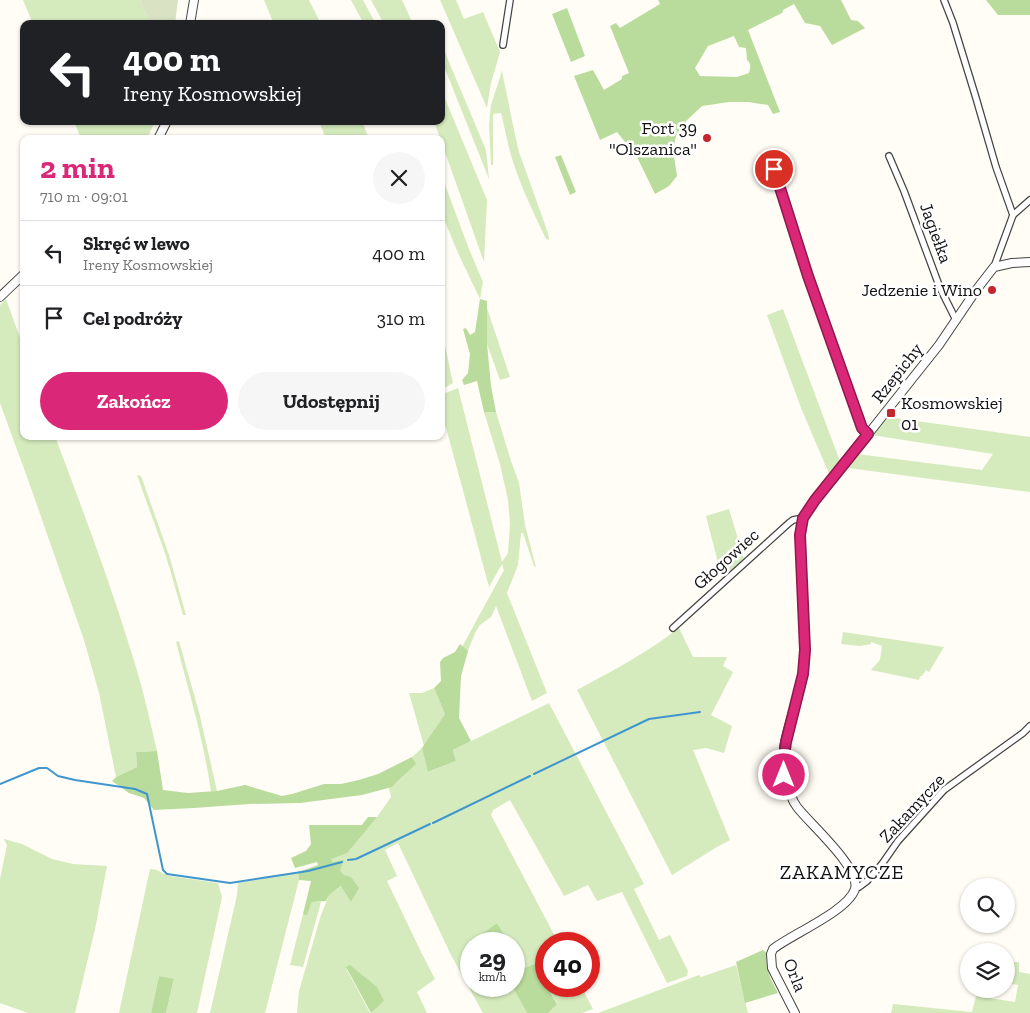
<!DOCTYPE html>
<html lang="pl">
<meta charset="utf-8">
<style>
body{margin:0;font-family:"Zilla Slab",serif;background:#f6f6f6;color:#202124;height:100vh;display:flex;flex-direction:column;font-size:19px;white-space:nowrap}
*{box-sizing:border-box;margin:0}
p{font-size:16px;color:#757577}
.icon{flex:none;width:28px;height:28px;fill:none;stroke:currentColor;stroke-width:2;stroke-linecap:round;stroke-linejoin:round}
.map{position:relative;flex:1;overflow:hidden}
.side{position:absolute;left:20px;top:135px;width:425px;height:305px;display:flex;flex-direction:column;background:#fff;border-radius:10px;box-shadow:0 1px 4px #0004}
.side>*{flex:none}
.top-card{position:absolute;left:20px;top:20px;width:425px;height:105px;border-radius:10px;box-shadow:0 1px 4px #0004;background:#202124;color:#fff;overflow:hidden}
.buttons{position:absolute;left:960px;top:878px;display:grid;gap:10px}
.buttons a{display:grid;place-items:center;width:55px;height:55px;border-radius:50%;background:#fff;box-shadow:0 1px 4px #0004;font-size:25px}
.speed{position:absolute;left:460px;top:932px;display:flex;gap:10px;font-size:25px;font-weight:700;text-align:center}
.speed>*{display:grid;place-content:center;width:65px;height:65px;border-radius:50%;background:#fff;box-shadow:0 1px 4px #0004;line-height:1}
.speed small{font-size:12px;font-weight:400}
.speed .limit{border:8px solid #d22;background:#fff;color:#111}
.pin{position:absolute;display:grid;place-items:center;width:42px;height:42px;color:#fff;margin:-21px;border:2px solid #fff;border-radius:50%;box-shadow:0 1px 5px #0007}
.me{position:absolute;width:55px;margin:-28px;rotate:0deg;stroke-linejoin:round;filter:drop-shadow(0 0 4px #0008)}
.turn{display:flex;align-items:center;gap:18px;height:105px;padding:0 20px;font-size:22px}
.turn .icon{width:65px;height:65px;stroke-width:2.5}
.turn b{display:block;font-size:35px;line-height:42px}
.round{display:grid;place-items:center;flex:none;width:52px;height:52px;border-radius:26px;background:#f6f6f6}
.overview{display:flex;align-items:center;justify-content:space-between;height:85px;padding:0 20px}
h1{font-size:30px;font-weight:800;line-height:38px;color:#db2777}
.cta{display:flex;gap:10px;margin-top:auto;padding:10px 20px}
.cta a{flex:1;height:58px;border-radius:30px;background:#db2777;color:#fff;font-size:20px;font-weight:800;line-height:58px;text-align:center}
.cta a+a{background:#f6f6f6;color:#202124}
ul{padding:0;list-style:none}
li{display:flex;align-items:center;gap:15px;height:65px;padding:0 20px;border-top:1px solid #e0e0e0}
li div{flex:1}
li b{display:block;font-size:19px}
li em{font-style:normal}
.map>svg:first-child{display:block}
.green{fill:#d5ebbd}
.forest{fill:#b9dc9c;fill-rule:evenodd}
.cemetery{fill:#d9e3c4}
.lines{fill:none;stroke-linecap:round;stroke-linejoin:round}
.stream{stroke:#3f96cf;stroke-width:2}
.minor-casing{stroke:#444;stroke-width:8}
.tertiary-casing{stroke:#444;stroke-width:10}
.minor{stroke:#fff;stroke-width:5.5}
.tertiary{stroke:#fff;stroke-width:8}
.route-casing{stroke:#8e194d;stroke-width:12}
.route{stroke:#db2777;stroke-width:9}
.poi-dot{fill:#c4262e;stroke:#fff;stroke-width:2}
.labels{text-anchor:middle;dominant-baseline:central;stroke-width:5;stroke-linejoin:round;paint-order:stroke}
.poi-label{font-size:18px;fill:#111;stroke:#fff;text-anchor:end}
.street-label{font-size:18px;fill:#111;stroke:#fff}
.quarter-label{font-size:20px;letter-spacing:1px;fill:#111;stroke:#fff}
</style>
<div class="map">
<svg width="1030" height="1013" viewBox="0 0 1030 1013">
<rect width="100%" height="100%" fill="#fffdf5"/>
<g class="green">
<polygon points="23,0 140,0 150,24 33,24"/>
<polygon points="264,0 309,0 321,24 274,24"/>
<polygon points="351,0 363,0 376,24 364,24"/>
<polygon points="371,0 402,0 413,24 384,24"/>
<polygon points="440,0 456,0 464,19 483,12 500,52 491,83 487,108"/>
<polygon points="441,43 486,150 489,179 441,59"/>
<path d="M502 71 515 135 519 152 548 233 549 240 546 239C534 214 522 189 513 162 508 146 505 129 501 113L493 114V165H491L489 125 491 105Z"/>
<polygon points="441,89 487,200 484,262 434,121 441,121"/>
<polygon points="74,121 155,121 147,139 81,139"/>
<polygon points="319,121 362,121 369,139 326,139"/>
<polygon points="441,174 469,249 483,282 480,299 458,253 441,212"/>
<path d="M6 299 24 349V436H55C81 506 108 576 130 648 141 681 149 716 157 751L136 752 137 767 116 777 99 693 84 640 31 488 0 403V305Z"/>
<polygon points="487,308 510,377 500,380 487,344"/>
<polygon points="783,309 841,464 830,476 801,408 767,315"/>
<polygon points="441,327 453,383 441,390"/>
<polygon points="458,388 502,562 508,553 510,524 508,500 500,464 484,412 496,412 511,461 519,483 525,525 536,567 534,566 523,533 521,533 518,565 507,593 547,693 532,701 496,606 491,617 480,625 475,633 468,651 462,647 504,570 502,564 489,587 441,409 441,395"/>
<polygon points="888,417 1030,437 1030,492 848,468 857,454 982,470 993,454 872,435"/>
<polygon points="137,475 141,476 169,555 186,615 183,615 166,556"/>
<polygon points="729,509 744,559 722,578 706,516"/>
<path d="M679 628 693 657H727L723 666 733 672 711 715 732 726 724 753 706 748 693 750 730 840 717 847 672 875 577 690C612 671 647 653 679 628Z"/>
<polygon points="843,632 944,647 929,672 926,670 922,676 920,676 919,680 871,670 880,660 882,646 871,642 871,644 860,646 841,644"/>
<path d="M179 641 200 716 217 791 211 792C204 741 189 692 176 642Z"/>
<polygon points="434,688 445,714 424,746 409,693 422,693"/>
<path d="M549 703 644 884 634 889 659 940 670 935 688 971 687 976 667 983 622 892 597 901 588 885 564 896 510 800 493 810 491 815 559 944H546V985L534 964 525 968 514 950V944H510L497 923 483 933 489 944H471V986H512L527 1013H483L451 955 398 843 385 850 397 876 387 881 422 954 435 979 417 992 427 1013H371L384 1001 346 968 370 1013H297L299 991 321 915 329 895 342 886 351 902 344 875 331 859 377 817 391 797 389 788C397 785 408 771 415 764L412 757 422 748 429 772 456 761 453 750Z"/>
<polygon points="4,839 22,844 52,859 73,864 107,866 95,929 75,1013 28,1013 0,1003 0,879 7,845"/>
<path d="M150 869C160 869 161 874 170 876L218 883 222 897 197 1013H166L174 980 159 976 151 1013H119Z"/>
<polygon points="298,872 299,880 265,1013 210,1013 237,895 238,883"/>
<polygon points="312,902 321,902 303,967 290,965 303,914 307,914"/>
<polygon points="1006,962 1019,962 1019,972 1030,974 1030,1013 891,1013 893,1004 972,1012 976,996 1015,1002 1018,985 1006,983"/>
<polygon points="736,965 748,1013 598,1013 699,975 701,977"/>
<polygon points="547,986 581,986 593,1009 582,1013 548,1013 557,1003"/>
</g>
<g class="forest">
<path d="M658 0H841L851 20 858 21 865 28 832 45 820 26 805 23 794 4 783 10 782 13 748 30 780 112 773 114 768 105 748 102H729L702 106 684 123 676 136 673 150 677 176 669 186 655 194 637 157 617 132 600 140 574 76 593 70 604 90 622 79V76L629 73 610 26 616 23 620 28 660 4ZM734 36 739 47 746 48 747 60C752 64 750 68 749 73L737 77 700 76 695 68 708 46Z"/>
<polygon points="986,0 1030,0 1030,15 998,15"/>
<polygon points="567,8 585,56 571,62 552,14"/>
<polygon points="561,155 576,192 570,195 555,157"/>
<polygon points="480,299 487,301 487,344 491,386 496,412 484,412 477,381 464,385 462,380 468,373 470,354 463,329 466,328 470,335 475,332"/>
<polygon points="460,644 468,651 461,676 459,718 471,741 453,750 456,761 428,772 422,748 445,714 434,688 441,681 440,662 443,658 455,652"/>
<polygon points="157,751 163,790 188,793 217,791 245,785 282,796 292,794 324,784 341,784 359,780 378,774 412,757 416,764 392,787 362,795 300,803 249,804 194,808 154,810 144,798 129,793 112,781 116,777 137,767 136,752"/>
<polygon points="368,817 377,817 347,853 331,859 333,862 344,860 340,870 344,875 351,877 359,888 351,902 341,886 329,895 326,901 312,902 307,915 303,914 311,881 299,880 298,872 318,865 317,862 295,868 291,858 306,851 311,844 309,825 362,825"/>
<polygon points="497,923 510,944 489,944 483,933"/>
<polygon points="514,950 525,968 534,964 557,1004 548,1013 527,1013 512,986 514,986"/>
<path d="M763 950 767 953C765 971 770 977 778 993L745 1003 736 962Z"/>
<polygon points="350,965 377,987 384,1001 371,1013 346,967"/>
<polygon points="159,976 174,979 166,1013 151,1013"/>
</g>
<polygon class="cemetery" points="140,0 178,0 175,24 150,24"/>
<g class="lines">
<g class="stream">
<polyline points="534,774 649,719 700,712"/>
<polyline points="0,784 39,768 47,768 58,776 75,780 135,789 147,794 163,870 167,874 230,883 308,871 342,862"/>
<polyline points="433,823 530,776"/>
<polyline points="348,860 356,859 430,824"/>
</g>
<defs>
<g id="minor">
<polyline points="944,0 953,23 976,98 996,167 1013,215 994,267"/>
<polyline points="503,45 510,0"/>
<polyline points="769,153 799,249 862,428 868,434"/>
<polyline points="889,156 904,191 940,288 956,320"/>
<polyline points="1013,215 1030,200"/>
<polyline points="673,628 789,523 793,520 803,518"/>
<polyline points="855,888 859,887 867,881 882,864 898,841 944,790 1023,733 1030,726"/>
</g>
<g id="tertiary">
<polyline points="190,24 194,0"/>
<polyline points="158,139 167,121"/>
<polyline points="0,297 24,274"/>
<path d="M795 1013 772 968 771 954 773 949C792 934 848 911 855 889 861 868 809 823 797 807 791 799 788 789 785 779 776 742 800 705 804 668 805 649 804 630 803 611 802 586 801 560 800 535L803 518 815 500 830 482 939 345 977 289 994 267 1012 263 1030 262"/>
</g>
</defs>
<use href="#minor" class="minor-casing"/>
<use href="#tertiary" class="tertiary-casing"/>
<use href="#minor" class="minor"/>
<use href="#tertiary" class="tertiary"/>
</g>
<g class="lines">
<defs>
<polyline id="route" points="774,169 808,276 862,428 868,434 815,500 803,518 800,535 805,650 803,674 786,742 783,764 784,775"/>
</defs>
<use href="#route" class="route-casing"/>
<use href="#route" class="route"/>
</g>
<g class="poi-dot">
<circle cx="707" cy="138" r="5"/>
<circle cx="992" cy="290" r="5"/>
<rect x="886" y="408" width="10" height="10" rx="2.5"/>
</g>
<g class="labels">
<g class="poi-label">
<text x="697" y="128">Fort 39<tspan x="697" dy="21">"Olszanica"</tspan></text>
<text x="982" y="290">Jedzenie i Wino</text>
<text x="901" y="403" text-anchor="start">Kosmowskiej<tspan x="901" dy="21">01</tspan></text>
</g>
<g class="street-label">
<text transform="translate(936 233) rotate(70)">Jagiełka</text>
<text transform="translate(897 373) rotate(-52)">Rzepichy</text>
<text transform="translate(726 559) rotate(-42)">Głogowiec</text>
<text transform="translate(912 808) rotate(-47)">Zakamycze</text>
<text transform="translate(795 975) rotate(68)">Orla</text>
</g>
<g class="quarter-label">
<text x="842" y="872">ZAKAMYCZE</text>
</g>
</g>
</svg>
<div class="buttons">
<a><svg class="icon" aria-label="search" viewBox="0 0 24 24"><circle cx="10" cy="10" r="6"/><path d="M15 15l6 6"/></svg></a>
<a><svg class="icon" aria-label="layers" viewBox="0 0 24 24"><path d="M12 4l9 5-9 5-9-5zM3 14l9 5 9-5"/></svg></a>
</div>
<div class="speed"><div>29<small>km/h</small></div><div class="limit">40</div></div>
<div class="pin" style="left:774px;top:169px;background:#d93025"><svg class="icon" aria-label="arrive" viewBox="0 0 24 24"><path d="M6 21V4h12l-3 4 3 4H6"/></svg></div>
<svg class="me" style="left:784px;top:775px" viewBox="-20 -20 40 40"><circle r="17" fill="#db2777" stroke="#fff" stroke-width="3"/><path d="M0-11L8 9 0 5-8 9z" fill="#fff"/></svg>
<div class="top-card">
<div class="turn"><svg class="icon" aria-label="left" viewBox="0 0 24 24"><path d="M17 20v-9H6M10 6l-5 5 5 5"/></svg><div><b>400 m</b>Ireny Kosmowskiej</div></div>
</div>
<section class="side">
<div class="overview"><div><h1>2 min</h1><p>710 m · 09:01</p></div><a class="round"><svg class="icon" aria-label="close" viewBox="0 0 24 24"><path d="M6 6l12 12M18 6L6 18"/></svg></a></div>
<ul>
<li><svg class="icon" aria-label="left" viewBox="0 0 24 24"><path d="M17 20v-9H6M10 6l-5 5 5 5"/></svg><div><b>Skręć w lewo</b><p>Ireny Kosmowskiej</p></div><em>400 m</em></li>
<li><svg class="icon" aria-label="arrive" viewBox="0 0 24 24"><path d="M6 21V4h12l-3 4 3 4H6"/></svg><div><b>Cel podróży</b></div><em>310 m</em></li>
</ul>
<div class="cta"><a>Zakończ</a><a>Udostępnij</a></div>
</section>
</div>
